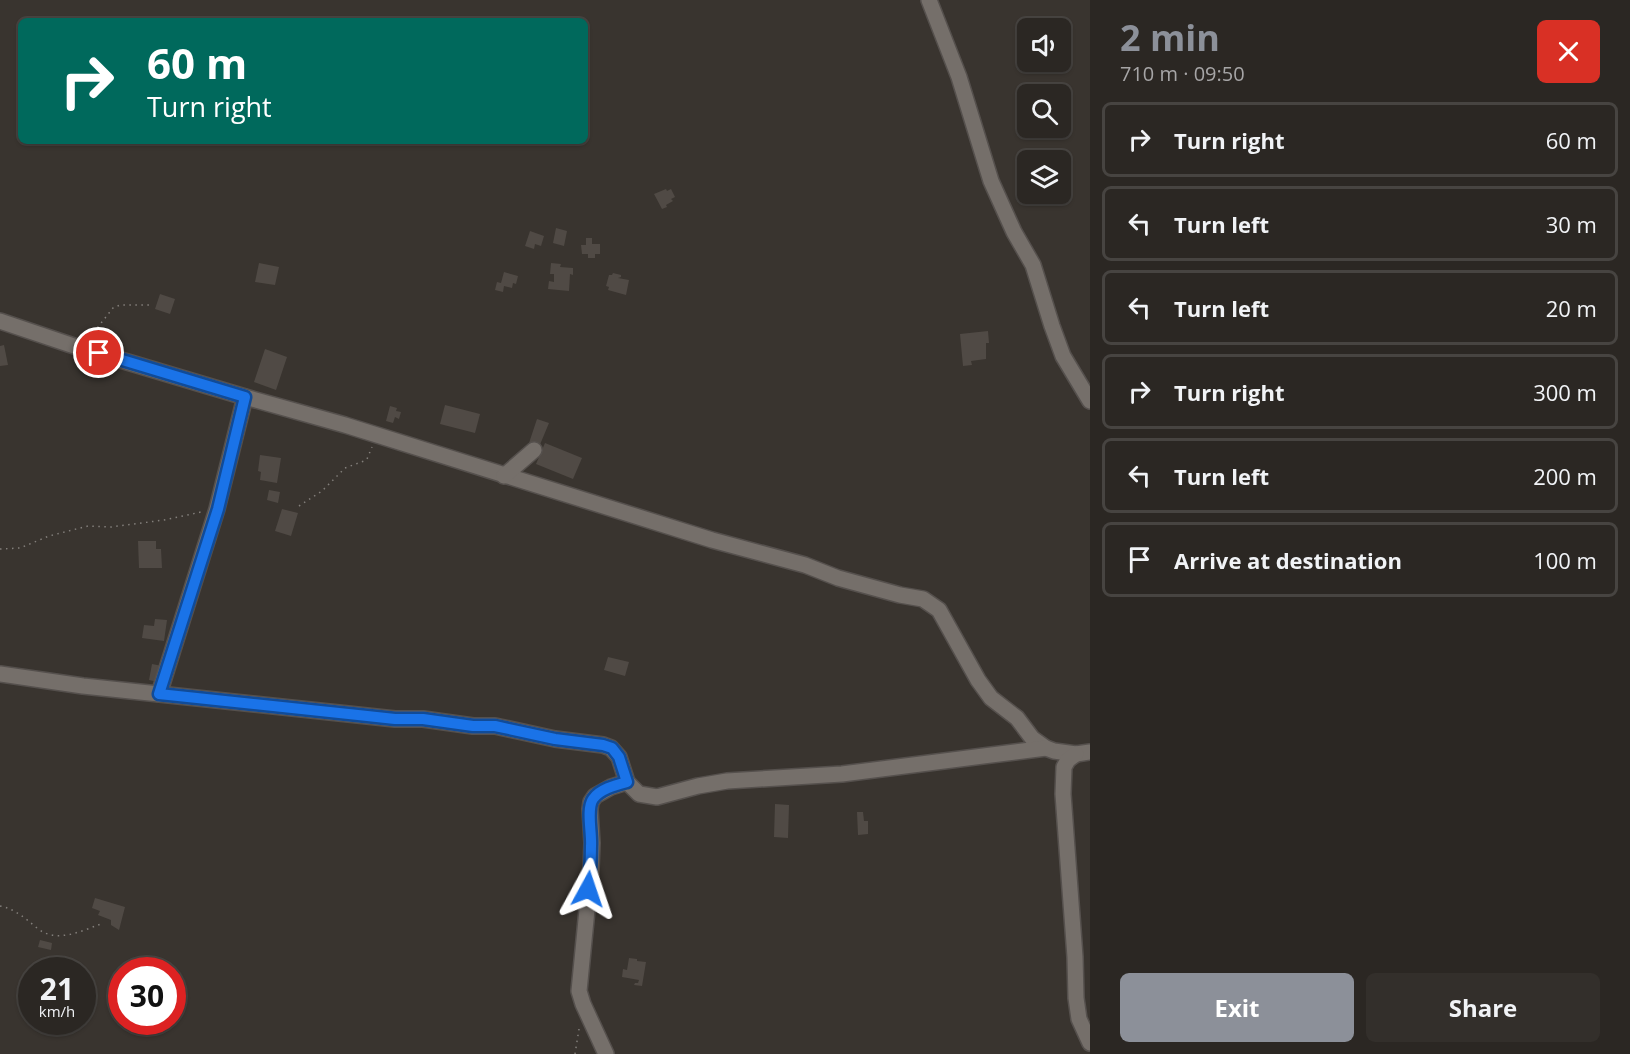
<!DOCTYPE html>
<meta charset="utf-8">
<style>
body{margin:0;font-family:"Open Sans",sans-serif;background:#332f2b;color:#f1f3f6;height:100vh;display:flex;flex-direction:column;font-size:22px;white-space:nowrap}
*{box-sizing:border-box;margin:0}
p{font-size:20px;color:#a6a5a6}
.icon{flex:none;width:33px;height:33px;fill:none;stroke:currentColor;stroke-width:2;stroke-linecap:round;stroke-linejoin:round}
.map{position:relative;flex:1;overflow:hidden}
.drawer{display:flex;flex-direction:column;background:#2b2723;width:540px}
.drawer>*{flex:none}
.top-card{position:absolute;left:18px;top:18px;width:570px;height:126px;border-radius:9px;box-shadow:0 2px 4px #0004,0 0 0 2px #474441;background:#00695c;color:#fff;overflow:hidden}
.controls{position:absolute;left:1017px;top:18px;display:grid;gap:12px}
.controls a{display:grid;place-items:center;width:54px;height:54px;border-radius:9px;background:#2b2723;box-shadow:0 2px 4px #0004,0 0 0 2px #474441;font-size:30px}
.speed{position:absolute;left:18px;top:957px;display:flex;gap:12px;font-size:30px;font-weight:700;text-align:center}
.speed>*{display:grid;place-content:center;width:78px;height:78px;border-radius:50%;background:#2b2723;box-shadow:0 2px 4px #0004,0 0 0 2px #474441;line-height:1}
.speed small{font-size:15px;font-weight:400}
.speed .limit{border:9px solid #d22;background:#fff;color:#111}
.pin{position:absolute;display:grid;place-items:center;width:51px;height:51px;color:#fff;margin:-26px;border:3px solid #fff;border-radius:50%;box-shadow:0 2px 6px #0007}
.me{position:absolute;width:66px;margin:-33px;rotate:5deg;stroke-linejoin:round;filter:drop-shadow(0 0 4px #0008)}
.turn{display:flex;align-items:center;gap:21px;height:126px;padding:0 30px;font-size:27px}
.turn .icon{width:78px;height:78px;stroke-width:2.5}
.turn b{display:block;font-size:42px;line-height:51px}
.round{display:grid;place-items:center;flex:none;width:63px;height:63px;border-radius:9px;background:#332f2b}
.headline{display:flex;align-items:center;justify-content:space-between;height:102px;padding:0 30px}
h1{font-size:36px;font-weight:700;line-height:45px;color:#8c9099}
.cta{display:flex;gap:12px;margin-top:auto;padding:12px 30px}
.cta a{flex:1;height:69px;border-radius:9px;background:#8c9099;color:#fff;font-size:24px;font-weight:700;line-height:69px;text-align:center}
.cta a+a{background:#332f2b;color:#f1f3f6}
ul{padding:0;list-style:none}
li{display:flex;align-items:center;gap:18px;height:75px;margin:0 12px 9px;padding:0 18px;border:3px solid #474441;border-radius:9px}
li div{flex:1}
li b{display:block;font-size:22px}
li em{font-style:normal}
main{display:flex;flex:1;min-height:0}
.map>svg:first-child{display:block}
.building{fill:#504a45}
.lines{fill:none;stroke-linecap:round;stroke-linejoin:round}
.minor-casing{stroke:#55504d;stroke-width:18}
.path{stroke:#837f7b;stroke-width:1.5;stroke-dasharray:1.5 4.5;stroke-linecap:butt}
.minor{stroke:#756f6a;stroke-width:15}
.route-casing{stroke:#114b97;stroke-width:15}
.route{stroke:#1a73e8;stroke-width:10}
</style>
<main>
<div class="map">
<svg width="1090" height="1054" viewBox="0 0 1090 1054">
<rect width="100%" height="100%" fill="#39342f"/>
<g class="building">
<polygon points="666,189 667,191 671,189 675,197 671,199 673,201 666,205 667,207 662,209 654,194"/>
<polygon points="556,228 567,231 564,246 553,243"/>
<polygon points="530,231 544,236 541,246 535,244 534,249 525,246"/>
<polygon points="586,238 592,238 592,244 600,244 600,254 595,254 595,258 588,258 588,254 582,254 581,245 586,245"/>
<polygon points="259,263 279,267 275,285 255,282"/>
<polygon points="551,263 561,264 560,267 573,268 573,275 570,274 569,291 548,289 549,281 554,282 554,274 550,274"/>
<polygon points="504,272 518,276 516,284 513,283 512,288 504,286 503,292 495,290 497,282 501,283"/>
<polygon points="613,273 621,275 621,277 618,278 629,280 626,295 608,290 609,287 606,286 609,275 612,275"/>
<polygon points="160,294 175,299 170,314 155,309"/>
<polygon points="988,331 989,343 986,343 986,359 971,361 972,365 963,366 960,334"/>
<polygon points="4,345 8,365 0,366 0,346"/>
<polygon points="265,349 287,357 276,390 254,382"/>
<polygon points="445,405 480,414 475,433 440,424"/>
<polygon points="390,406 397,408 396,411 401,412 399,419 395,417 393,423 386,421"/>
<polygon points="537,419 549,423 539,447 529,443"/>
<polygon points="545,443 582,458 573,479 536,464"/>
<polygon points="260,455 281,458 277,483 260,480 261,472 258,471"/>
<polygon points="269,490 280,492 278,503 267,500"/>
<polygon points="282,509 298,513 291,536 275,531"/>
<polygon points="138,541 156,541 156,549 161,549 162,568 139,568"/>
<polygon points="155,619 167,620 164,641 142,638 144,625 154,626"/>
<polygon points="608,657 629,662 625,676 604,670"/>
<polygon points="152,664 162,666 158,682 149,680"/>
<polygon points="775,804 789,805 788,838 774,837"/>
<polygon points="857,812 863,812 864,821 868,821 868,834 858,835"/>
<polygon points="95,898 125,907 119,930 111,925 111,920 98,915 100,911 92,908"/>
<polygon points="40,940 52,943 51,950 38,947"/>
<polygon points="629,958 637,959 637,961 646,962 642,986 634,985 635,983 638,983 639,980 622,977 623,969 627,970"/>
</g>
<g class="lines">
<defs>
<g id="minor">
<polyline points="929,0 959,77 991,181 1014,232 1033,265 1052,326 1063,356 1090,401"/>
<polyline points="0,321 77,347 245,397 345,425 712,540 805,565 838,578 900,595 923,599 939,610 978,680 991,698 1017,718 1032,738 1046,748 1054,751 1076,754 1090,752"/>
<polyline points="504,476 534,450"/>
<polyline points="0,674 83,686 339,713 395,719 423,719 473,726 495,726 555,739 603,745 611,748 619,757 627,782"/>
<polyline points="159,694 217,509 245,397"/>
<polyline points="1076,754 1068,760 1064,767 1063,794 1075,957 1076,998 1079,1019 1090,1043"/>
<polyline points="606,1054 583,1004 579,991 591,869 592,843 590,809 591,802 595,796 611,787 627,782 639,794 657,797 698,786 727,781 842,774 1046,748"/>
</g>
</defs>
<use href="#minor" class="minor-casing"/>
<g class="path">
<polyline points="90,337 113,308 120,305 152,305"/>
<polyline points="299,506 322,491 345,468 364,461 367,459 372,447"/>
<polyline points="0,549 20,548 49,536 88,526 111,527 164,520 201,512"/>
<path d="M0 906C15 909 25 918 37 928 56 944 81 931 101 924"/>
<polyline points="575,1054 579,1029"/>
</g>
<use href="#minor" class="minor"/>
</g>
<g class="lines">
<defs>
<path id="route" d="M99 353 245 397 218 509 159 694 358 715 395 719H423L473 726H495L555 739 603 745 612 748 619 757 627 782C616 785 600 789 593 799 586 809 592 833 591 846 591 860 590 874 588 889"/>
</defs>
<use href="#route" class="route-casing"/>
<use href="#route" class="route"/>
</g>
</svg>
<div class="controls">
<a><svg class="icon" aria-label="sound" viewBox="0 0 24 24"><path d="M4 9h4l5-4v14l-5-4H4zM17 9q2 3 0 6"/></svg></a>
<a><svg class="icon" aria-label="search" viewBox="0 0 24 24"><circle cx="10" cy="10" r="6"/><path d="M15 15l6 6"/></svg></a>
<a><svg class="icon" aria-label="layers" viewBox="0 0 24 24"><path d="M12 4l9 5-9 5-9-5zM3 14l9 5 9-5"/></svg></a>
</div>
<div class="speed"><div>21<small>km/h</small></div><div class="limit">30</div></div>
<div class="pin" style="left:99px;top:353px;background:#d93025"><svg class="icon" aria-label="arrive" viewBox="0 0 24 24"><path d="M6 21V4h12l-3 4 3 4H6"/></svg></div>
<svg class="me" style="left:588px;top:889px" viewBox="-20 -20 40 40"><path d="M0-17L14 15 0 8-14 15z" fill="#1a73e8" stroke="#fff" stroke-width="4"/></svg>
<div class="top-card">
<div class="turn"><svg class="icon" aria-label="right" viewBox="0 0 24 24"><path d="M7 20v-9h11M14 6l5 5-5 5"/></svg><div><b>60 m</b>Turn right</div></div>
</div>
</div>
<section class="drawer">
<div class="headline"><div><h1>2 min</h1><p>710 m · 09:50</p></div><a class="round" style="background:#d93025;color:#fff"><svg class="icon" aria-label="close" viewBox="0 0 24 24"><path d="M6 6l12 12M18 6L6 18"/></svg></a></div>
<ul>
<li><svg class="icon" aria-label="right" viewBox="0 0 24 24"><path d="M7 20v-9h11M14 6l5 5-5 5"/></svg><div><b>Turn right</b></div><em>60 m</em></li>
<li><svg class="icon" aria-label="left" viewBox="0 0 24 24"><path d="M17 20v-9H6M10 6l-5 5 5 5"/></svg><div><b>Turn left</b></div><em>30 m</em></li>
<li><svg class="icon" aria-label="left" viewBox="0 0 24 24"><path d="M17 20v-9H6M10 6l-5 5 5 5"/></svg><div><b>Turn left</b></div><em>20 m</em></li>
<li><svg class="icon" aria-label="right" viewBox="0 0 24 24"><path d="M7 20v-9h11M14 6l5 5-5 5"/></svg><div><b>Turn right</b></div><em>300 m</em></li>
<li><svg class="icon" aria-label="left" viewBox="0 0 24 24"><path d="M17 20v-9H6M10 6l-5 5 5 5"/></svg><div><b>Turn left</b></div><em>200 m</em></li>
<li><svg class="icon" aria-label="arrive" viewBox="0 0 24 24"><path d="M6 21V4h12l-3 4 3 4H6"/></svg><div><b>Arrive at destination</b></div><em>100 m</em></li>
</ul>
<div class="cta"><a>Exit</a><a>Share</a></div>
</section>
</main>
